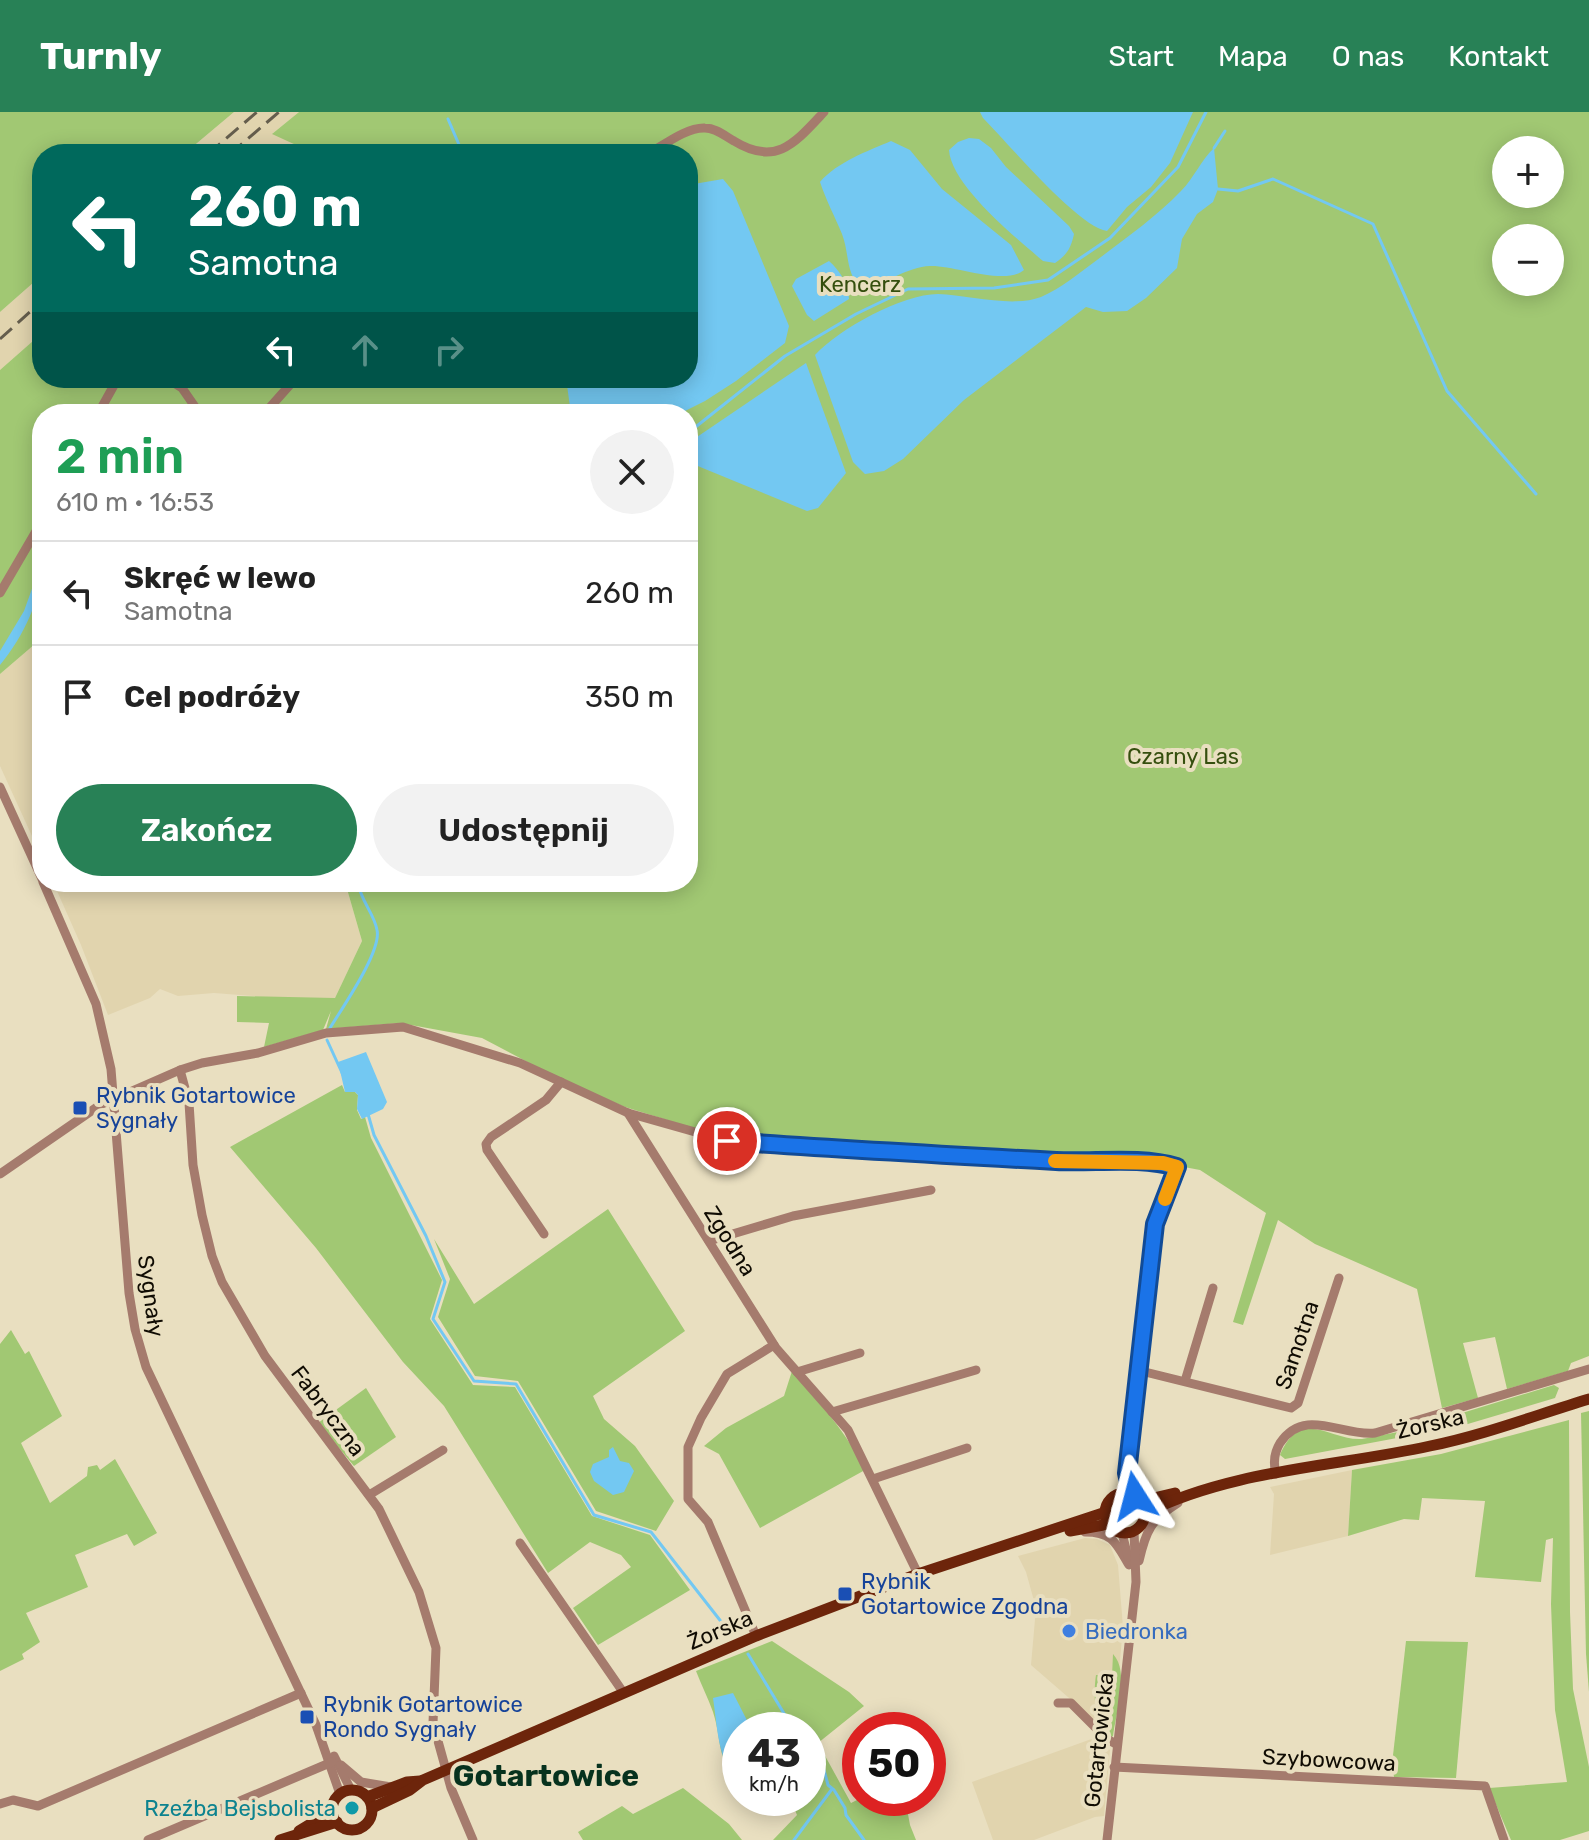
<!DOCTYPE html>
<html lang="pl">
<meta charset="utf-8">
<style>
body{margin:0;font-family:Rubik,sans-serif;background:#f2f2f2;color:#222;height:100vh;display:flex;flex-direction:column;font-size:30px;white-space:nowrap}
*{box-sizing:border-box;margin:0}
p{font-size:26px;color:#767676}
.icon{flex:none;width:44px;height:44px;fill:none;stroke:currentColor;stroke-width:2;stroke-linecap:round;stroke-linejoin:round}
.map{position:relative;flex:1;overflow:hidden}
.sheet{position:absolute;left:32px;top:292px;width:666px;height:488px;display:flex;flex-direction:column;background:#fff;border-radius:32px;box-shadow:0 4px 20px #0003}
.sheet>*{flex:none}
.guide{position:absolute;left:32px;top:32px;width:666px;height:244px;border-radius:32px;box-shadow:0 4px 20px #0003;background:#00695c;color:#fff;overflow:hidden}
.tools{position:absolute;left:1492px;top:24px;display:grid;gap:16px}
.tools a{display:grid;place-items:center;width:72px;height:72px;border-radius:50%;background:#fff;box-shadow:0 4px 20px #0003;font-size:40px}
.speed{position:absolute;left:722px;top:1600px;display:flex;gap:16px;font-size:40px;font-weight:700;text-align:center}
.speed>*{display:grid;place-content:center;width:104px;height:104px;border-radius:50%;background:#fff;box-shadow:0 4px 20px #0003;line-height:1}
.speed small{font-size:20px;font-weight:400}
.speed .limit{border:12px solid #d22;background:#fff;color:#111}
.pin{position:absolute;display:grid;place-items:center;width:68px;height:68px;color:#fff;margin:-34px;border:4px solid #fff;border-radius:50%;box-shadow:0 2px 8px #0007}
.me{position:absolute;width:88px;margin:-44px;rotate:351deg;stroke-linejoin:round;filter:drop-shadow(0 0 6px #0008)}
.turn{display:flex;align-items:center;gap:28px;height:168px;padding:0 24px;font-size:36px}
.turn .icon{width:104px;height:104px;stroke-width:2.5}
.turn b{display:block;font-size:56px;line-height:68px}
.lanes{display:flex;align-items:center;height:76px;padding:0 24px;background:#0003;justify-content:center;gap:40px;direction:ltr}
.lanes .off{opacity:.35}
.round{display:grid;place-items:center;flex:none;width:84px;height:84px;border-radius:42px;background:#f2f2f2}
.headline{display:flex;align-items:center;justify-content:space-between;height:136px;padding:0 24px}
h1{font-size:48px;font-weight:600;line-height:60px;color:#1e9e55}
.button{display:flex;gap:16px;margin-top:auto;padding:16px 24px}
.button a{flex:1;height:92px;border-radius:48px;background:#288156;color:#fff;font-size:32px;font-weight:600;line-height:92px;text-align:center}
.button a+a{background:#f2f2f2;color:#222}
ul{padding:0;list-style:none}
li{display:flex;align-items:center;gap:24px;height:104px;padding:0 24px;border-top:2px solid #e0e0e0}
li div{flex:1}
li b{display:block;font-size:30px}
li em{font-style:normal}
header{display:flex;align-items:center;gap:48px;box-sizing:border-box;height:112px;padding:0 40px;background:#288156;color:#fff}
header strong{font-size:38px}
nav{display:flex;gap:44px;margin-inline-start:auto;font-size:28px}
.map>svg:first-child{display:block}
.built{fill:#e1d4ae}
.green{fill:#a1c873;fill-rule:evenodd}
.water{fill:#73c8f2}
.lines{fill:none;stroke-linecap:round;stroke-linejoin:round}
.stream{stroke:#73c8f2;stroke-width:3}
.minor{stroke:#a57b6d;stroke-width:9}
.major{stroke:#6d250b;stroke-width:11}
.rail{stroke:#655e4d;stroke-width:3;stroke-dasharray:16 8;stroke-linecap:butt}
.route-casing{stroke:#114b97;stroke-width:20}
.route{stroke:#1a73e8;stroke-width:14}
.slow{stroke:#f59e0b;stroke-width:14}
.transit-dot{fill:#1a4fb4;stroke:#e9dfc0;stroke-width:3}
.shop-dot{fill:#3f7fe0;stroke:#e9dfc0;stroke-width:3}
.culture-dot{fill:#0f9aa8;stroke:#e9dfc0;stroke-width:3}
.labels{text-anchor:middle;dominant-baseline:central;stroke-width:8;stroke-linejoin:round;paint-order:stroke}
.park-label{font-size:22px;fill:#354f0e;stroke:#e9dfc0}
.transit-label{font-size:22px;fill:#164399;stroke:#e9dfc0;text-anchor:start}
.street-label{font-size:22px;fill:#100c03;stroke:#e9dfc0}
.shop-label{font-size:22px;fill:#366cbe;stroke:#e9dfc0;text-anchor:start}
.culture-label{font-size:22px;fill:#0d838f;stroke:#e9dfc0;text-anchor:end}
.district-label{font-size:30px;font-weight:bold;fill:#06321e;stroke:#e9dfc0}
</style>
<header>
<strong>Turnly</strong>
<nav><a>Start</a><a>Mapa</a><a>O nas</a><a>Kontakt</a></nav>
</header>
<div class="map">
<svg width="1589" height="1728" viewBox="0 0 1589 1728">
<rect width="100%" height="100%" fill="#e9dfc0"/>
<g class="built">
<polygon points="234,0 299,0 273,21 297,33 289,42 184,42"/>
<polygon points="42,163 42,221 0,258 0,200"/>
<polygon points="42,526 42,746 0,654 0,562"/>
<polygon points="53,770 345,770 362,829 335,886 277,886 214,881 178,884 160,877 150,886 108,903 81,833"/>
<polygon points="1352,1358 1348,1424 1270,1443 1274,1382 1270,1375"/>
<polygon points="1085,1426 1097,1427 1110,1433 1118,1453 1123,1515 1113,1624 1031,1553 1036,1496 1026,1460 1018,1444"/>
<polygon points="1097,1625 1110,1638 1104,1704 1095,1705 1034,1728 993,1728 972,1670"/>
</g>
<g class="green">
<polygon points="0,0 234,0 184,42 42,42 42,163 0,200"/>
<path d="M299 0H1589V1244L1571 1251 1568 1259 1507 1277 1495 1225 1463 1231 1478 1286 1442 1296 1417 1177 1315 1132 1278 1108 1243 1213 1233 1210 1266 1101 1200 1058 1163 1051 722 1025 625 995 562 968 482 926 400 911 326 917 331 899 323 918 264 935 269 911 237 910V884L335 886 362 829 345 770H688V302H42V526L0 562V258L42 221V266H688V42H289L296 33 272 22ZM1506 38H1550V82H1506ZM1506 126H1550V170H1506Z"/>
<polygon points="342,973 345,980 355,980 358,983 357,998 361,1007 365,1005 371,1026 442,1168 430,1207 473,1273 515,1275 592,1404 650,1423 690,1478 598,1533 573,1496 631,1455 621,1443 590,1430 548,1461 444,1294 403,1250 316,1136 230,1035"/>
<polygon points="608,1097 685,1219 593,1284 604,1307 635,1334 674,1389 656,1419 596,1399 518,1269 475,1264 438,1205 450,1167 434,1127 474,1192"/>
<polygon points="11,1218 25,1242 29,1239 62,1304 21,1331 50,1391 87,1364 88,1355 97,1353 100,1358 115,1347 157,1421 134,1434 127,1422 75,1443 88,1475 26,1501 40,1530 22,1542 24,1547 0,1559 0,1232"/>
<path d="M792 1259C819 1291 847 1320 865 1358L760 1416 719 1342 704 1334 726 1316 784 1284Z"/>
<path d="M1554 1273 1559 1276 1555 1286 1461 1314 1285 1347 1280 1343C1301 1294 1330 1329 1362 1327L1403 1319Z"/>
<polygon points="366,1276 396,1325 354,1354 318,1311"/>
<polygon points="1589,1299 1589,1580 1586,1542 1581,1301"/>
<polygon points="1569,1308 1570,1500 1573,1577 1589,1655 1589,1719 1560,1728 1511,1728 1489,1676 1567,1670 1555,1598 1551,1492 1553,1426 1546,1428 1541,1470 1475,1465 1485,1389 1422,1386 1419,1408 1404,1407 1348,1424 1352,1358 1441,1342"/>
<path d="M772 1529 849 1580 864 1594 818 1631 851 1691 861 1686H905L910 1713 916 1728H773L797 1703 790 1686H808V1618H740V1669L737 1671C716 1643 722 1628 713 1600 708 1586 701 1572 696 1559Z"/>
<polygon points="1406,1529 1468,1530 1456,1666 1394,1665 1392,1652"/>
<path d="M1113 1542C1130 1560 1116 1601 1113 1624L1110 1626C1094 1612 1093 1583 1096 1563L1112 1564Z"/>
<polygon points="683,1676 729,1712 742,1728 583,1728 578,1720 622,1694 633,1702"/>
</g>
<g class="water">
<path d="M980 0H1193L1170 51 1151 75 1127 95 1107 119C1078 115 1007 30 983 6Z"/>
<path d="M969 26 979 27 991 36 1006 55 1069 114 1074 122C1071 136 1067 143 1055 151L1043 149C1016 126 951 73 949 38L958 30Z"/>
<path d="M891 29 910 38 942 77 1011 133 1024 158C1005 174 954 153 930 154 908 155 884 171 864 179 845 164 850 143 842 122 835 105 826 88 820 70 837 50 868 39 891 29Z"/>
<path d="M1214 36 1218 77 1213 90 1197 102 1182 127 1177 156 1146 186 1127 199 1103 200 1086 195 964 288 903 347 884 359 865 362 853 350 815 243C839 217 902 182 938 182 969 183 1012 196 1041 185 1062 176 1079 161 1097 148 1126 126 1156 105 1181 79 1194 66 1201 48 1214 36Z"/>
<polygon points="723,67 733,79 789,214 785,231 736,269 705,289 679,302 571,302 566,266 688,266 688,73"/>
<path d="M829 149C840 159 848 171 849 187L814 209 807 203 792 174 796 167Z"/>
<polygon points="806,251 846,361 818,396 807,399 688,350 688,333 694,327"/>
<path d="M42 449C42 486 24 524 0 553V539L24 499Z"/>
<polygon points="366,940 387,990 383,997 362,1007 357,997 358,983 355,980 345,980 338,950"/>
<polygon points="613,1335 620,1349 629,1351 634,1359 624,1380 613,1383 594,1369 590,1360 593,1352 609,1345 609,1338"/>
<path d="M733 1581 752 1618H740V1664L735 1668C718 1646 717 1613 713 1586Z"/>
</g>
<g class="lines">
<g class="stream">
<polyline points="448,7 463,42"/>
<polyline points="1214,36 1225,19"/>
<polyline points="1218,77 1238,79 1273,67 1373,112 1447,279 1536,382"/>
<polyline points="688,321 785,244 856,202 908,177 994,176 1048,168 1110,126 1178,55 1206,0"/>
<path d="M330 916C342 896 382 839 377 818 374 801 360 788 358 770"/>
<polyline points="327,928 343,963"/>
<polyline points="368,1002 374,1023 426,1124 445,1170 433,1207 474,1269 516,1272 594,1403 651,1420 730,1521"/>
<polyline points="748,1542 794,1618"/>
<polyline points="808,1641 824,1658 828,1673 834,1678 845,1696 846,1703 864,1728"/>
<polyline points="794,1728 832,1677"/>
</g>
<g class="minor">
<path d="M648 42C664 33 687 15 705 16 716 16 725 24 734 29 776 55 795 31 824 0"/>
<polyline points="166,266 182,276 200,302"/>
<polyline points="98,302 118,266"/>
<polyline points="264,302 296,266"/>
<polyline points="0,481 42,409"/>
<polyline points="0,675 42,767"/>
<polyline points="43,770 96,892 111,957 129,1181 135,1217 146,1255 316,1613 340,1682"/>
<polyline points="180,958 189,991 193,1053 202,1103 212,1144 222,1170 265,1244 379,1397 419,1480 436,1536 433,1611 451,1676 473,1728"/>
<polyline points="628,1001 776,1236 848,1318 918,1462"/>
<polyline points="0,1062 100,993 180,958 202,951 258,941 326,921 403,915 520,951 628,1001 727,1029 827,1037 1072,1050 1163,1051 1177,1055 1155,1112 1127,1361 1120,1382"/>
<polyline points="544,1122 487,1038 486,1032 491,1025 546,988 561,970"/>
<polyline points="709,1129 793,1104 931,1078"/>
<polyline points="1137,1258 1291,1296 1298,1291 1339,1166"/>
<polyline points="797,1260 860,1241"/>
<polyline points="1185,1269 1213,1176"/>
<polyline points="832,1300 976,1258"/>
<path d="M1276 1362C1273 1351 1274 1341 1280 1331 1305 1294 1342 1325 1375 1321L1589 1257"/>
<polyline points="1128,1365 1133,1383"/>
<polyline points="873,1367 967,1336"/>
<polyline points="369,1383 443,1338"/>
<path d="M1085 1420C1113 1420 1116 1431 1129 1453"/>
<polyline points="1122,1421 1128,1445"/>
<polyline points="520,1431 623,1580"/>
<path d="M1139 1449C1146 1418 1151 1408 1178 1391"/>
<polyline points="756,1524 708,1410 688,1387 688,1335 701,1306 727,1262 774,1233"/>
<polyline points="1058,1591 1071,1591 1107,1627 1116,1632"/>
<polyline points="334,1644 351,1678"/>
<polyline points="341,1653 361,1670 391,1675"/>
<polyline points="1114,1655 1485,1674 1504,1728"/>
<polyline points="0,1692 13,1688 38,1694 301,1581"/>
<polyline points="148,1728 332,1650"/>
<polyline points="1107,1728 1136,1470 1134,1419"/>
</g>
<g class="major">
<circle cx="1125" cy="1401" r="20"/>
<polyline points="1141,1389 1175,1381"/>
<path d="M1145 1401C1234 1357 1335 1355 1430 1334 1484 1323 1536 1303 1589 1287"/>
<polyline points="1070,1419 1109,1412"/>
<circle cx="352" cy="1698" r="20"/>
<polyline points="367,1685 407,1670 420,1669"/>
<polyline points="372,1696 410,1678 423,1668 756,1524 918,1462 1106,1400"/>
<polyline points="299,1719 332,1699"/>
<polyline points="280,1728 337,1710"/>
</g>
<g class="rail">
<polyline points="208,42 257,0"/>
<polyline points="230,42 279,0"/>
<polyline points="0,227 42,189"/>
</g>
</g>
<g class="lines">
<defs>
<path id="route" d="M727 1029C836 1037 946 1043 1056 1049 1095 1051 1139 1044 1177 1055L1155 1112 1127 1361 1130 1375 1135 1384"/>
</defs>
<use href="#route" class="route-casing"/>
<use href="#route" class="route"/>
<polyline class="slow" points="1055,1049 1163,1051 1177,1055 1165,1087"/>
</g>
<g class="transit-dot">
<rect x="72" y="988" width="16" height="16" rx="4"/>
<rect x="837" y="1474" width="16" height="16" rx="4"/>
<rect x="299" y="1597" width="16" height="16" rx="4"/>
</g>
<circle class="shop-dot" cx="1069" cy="1519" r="8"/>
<circle class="culture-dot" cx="352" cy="1696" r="8"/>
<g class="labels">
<g class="park-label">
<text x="860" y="172">Kencerz</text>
<text x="1183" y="644">Czarny Las</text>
</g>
<g class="transit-label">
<text x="96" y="983">Rybnik Gotartowice<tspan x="96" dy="25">Sygnały</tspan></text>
<text x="861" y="1469">Rybnik<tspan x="861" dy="25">Gotartowice Zgodna</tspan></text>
<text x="323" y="1592">Rybnik Gotartowice<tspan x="323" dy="25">Rondo Sygnały</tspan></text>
</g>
<g class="street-label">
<text transform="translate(730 1129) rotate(58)">Zgodna</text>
<text transform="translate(151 1184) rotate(82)">Sygnały</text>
<text transform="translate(1297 1233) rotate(-71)">Samotna</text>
<text transform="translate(328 1299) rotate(53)">Fabryczna</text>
<text transform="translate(1430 1312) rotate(-13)">Żorska</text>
<text transform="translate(720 1518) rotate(-23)">Żorska</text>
<text transform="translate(1099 1628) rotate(-84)">Gotartowicka</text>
<text transform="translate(1329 1648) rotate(3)">Szybowcowa</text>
</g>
<g class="shop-label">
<text x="1085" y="1519">Biedronka</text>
</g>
<g class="culture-label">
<text x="336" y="1696">Rzeźba Bejsbolista</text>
</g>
<g class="district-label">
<text x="546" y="1664">Gotartowice</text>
</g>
</g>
</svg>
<div class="tools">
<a>+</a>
<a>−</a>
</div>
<div class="speed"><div>43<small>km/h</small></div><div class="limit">50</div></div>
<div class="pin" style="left:727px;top:1029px;background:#d93025"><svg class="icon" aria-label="arrive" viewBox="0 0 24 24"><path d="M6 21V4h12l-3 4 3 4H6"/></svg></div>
<svg class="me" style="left:1135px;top:1384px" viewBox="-20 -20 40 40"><path d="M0-17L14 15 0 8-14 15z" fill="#1a73e8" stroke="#fff" stroke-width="4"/></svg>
<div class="guide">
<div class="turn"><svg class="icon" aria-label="left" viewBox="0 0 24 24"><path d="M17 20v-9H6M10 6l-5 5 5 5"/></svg><div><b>260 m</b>Samotna</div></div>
<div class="lanes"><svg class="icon" aria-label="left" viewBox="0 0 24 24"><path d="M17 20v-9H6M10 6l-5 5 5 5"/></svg><svg class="icon off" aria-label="ahead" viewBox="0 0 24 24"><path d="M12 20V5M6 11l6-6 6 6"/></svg><svg class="icon off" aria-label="right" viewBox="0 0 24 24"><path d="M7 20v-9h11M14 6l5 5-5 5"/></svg></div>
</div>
<section class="sheet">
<div class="headline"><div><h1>2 min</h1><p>610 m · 16:53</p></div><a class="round"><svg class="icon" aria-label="close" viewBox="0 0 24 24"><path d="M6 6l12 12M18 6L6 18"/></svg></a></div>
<ul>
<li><svg class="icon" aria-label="left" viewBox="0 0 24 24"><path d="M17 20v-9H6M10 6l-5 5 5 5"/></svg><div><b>Skręć w lewo</b><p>Samotna</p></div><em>260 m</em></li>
<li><svg class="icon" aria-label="arrive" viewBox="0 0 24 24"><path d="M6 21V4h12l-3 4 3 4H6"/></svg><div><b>Cel podróży</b></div><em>350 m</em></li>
</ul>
<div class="button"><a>Zakończ</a><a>Udostępnij</a></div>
</section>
</div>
